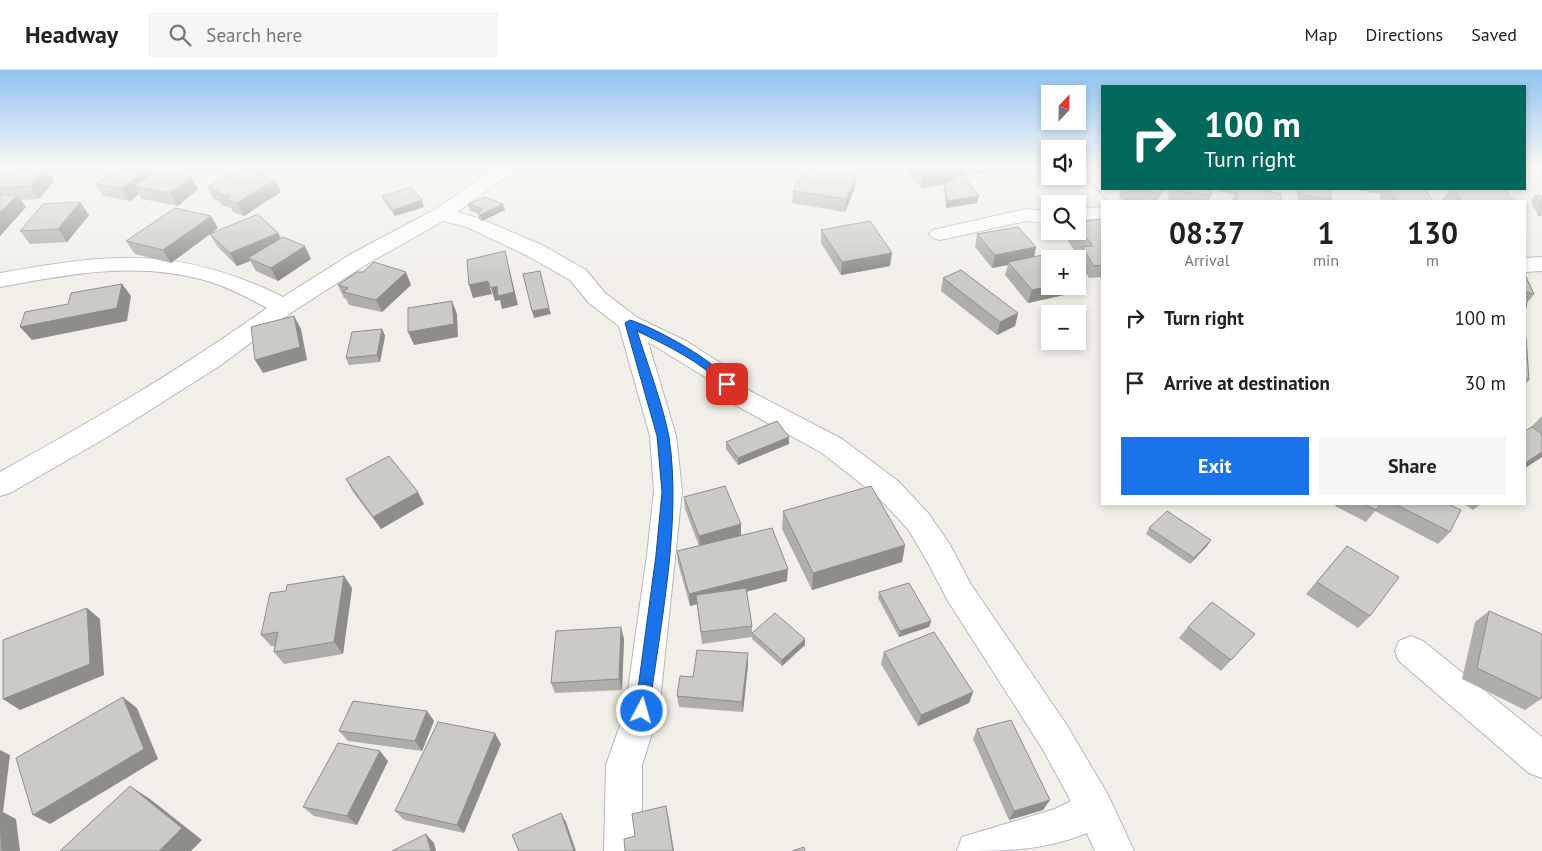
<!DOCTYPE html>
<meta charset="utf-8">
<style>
body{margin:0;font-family:"PT Sans",sans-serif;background:#f6f6f6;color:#222;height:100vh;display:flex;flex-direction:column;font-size:19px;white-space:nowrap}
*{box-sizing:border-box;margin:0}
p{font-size:16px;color:#767676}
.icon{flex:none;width:28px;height:28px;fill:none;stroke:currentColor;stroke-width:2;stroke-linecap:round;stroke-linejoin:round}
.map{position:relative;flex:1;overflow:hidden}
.panel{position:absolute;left:1101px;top:130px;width:425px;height:305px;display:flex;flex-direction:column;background:#fff;border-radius:0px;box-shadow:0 2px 8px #0003}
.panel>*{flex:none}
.top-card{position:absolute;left:1101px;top:15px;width:425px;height:105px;border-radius:0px;box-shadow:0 2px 8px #0003;background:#00695c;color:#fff;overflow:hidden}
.needle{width:32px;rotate:22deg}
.controls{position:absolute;left:1041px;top:15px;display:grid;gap:10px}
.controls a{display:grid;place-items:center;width:45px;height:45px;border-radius:0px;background:#fff;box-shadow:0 2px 8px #0003;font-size:25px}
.pin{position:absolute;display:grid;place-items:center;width:42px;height:42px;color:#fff;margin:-21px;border-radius:10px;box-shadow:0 2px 8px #0006}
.me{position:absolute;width:55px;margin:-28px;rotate:6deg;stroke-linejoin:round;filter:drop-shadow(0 0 4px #0008)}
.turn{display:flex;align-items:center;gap:18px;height:105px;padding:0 20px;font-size:22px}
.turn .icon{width:65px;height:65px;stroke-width:2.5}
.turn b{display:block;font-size:35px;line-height:42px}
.eta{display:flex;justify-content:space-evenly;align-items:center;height:85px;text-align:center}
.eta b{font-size:30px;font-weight:800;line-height:35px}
.action{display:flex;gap:10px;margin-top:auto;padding:10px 20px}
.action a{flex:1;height:58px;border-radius:0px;background:#1a73e8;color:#fff;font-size:20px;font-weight:800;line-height:58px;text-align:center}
.action a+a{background:#f6f6f6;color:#222}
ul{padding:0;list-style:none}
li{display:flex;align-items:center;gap:15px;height:65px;padding:0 20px}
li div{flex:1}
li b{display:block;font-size:19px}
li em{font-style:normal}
header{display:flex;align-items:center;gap:30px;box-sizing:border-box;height:70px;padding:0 25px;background:#fff;border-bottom:1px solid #e0e0e0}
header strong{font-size:24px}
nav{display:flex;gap:28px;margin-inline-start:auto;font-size:18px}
.search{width:350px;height:45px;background:#f6f6f6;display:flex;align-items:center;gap:12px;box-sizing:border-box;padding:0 18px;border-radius:0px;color:#767676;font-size:19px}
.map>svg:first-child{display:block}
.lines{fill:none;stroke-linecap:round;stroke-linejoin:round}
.minor-casing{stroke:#b5b8bc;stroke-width:2}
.minor{fill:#fff;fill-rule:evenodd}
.wall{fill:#afaea9}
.shaded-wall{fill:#8f8d8a}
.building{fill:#cccac5;stroke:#8f8d8a}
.route{fill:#1a73e8;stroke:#114b97}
</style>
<header>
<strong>Headway</strong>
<div class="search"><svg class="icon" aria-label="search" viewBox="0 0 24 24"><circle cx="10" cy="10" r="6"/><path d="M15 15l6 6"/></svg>Search here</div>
<nav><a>Map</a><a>Directions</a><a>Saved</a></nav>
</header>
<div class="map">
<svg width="1542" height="781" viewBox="0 0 1542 781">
<rect width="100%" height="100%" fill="#f1efe8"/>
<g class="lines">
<defs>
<g id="minor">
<path d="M496 98H518L457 142 481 149 542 175 586 200 605 223 638 248 686 271 725 296 748 320 842 369 898 411 928 443 949 473 970 513 1066 654 1108 725 1134 781H1095L1087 763C1043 781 1005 781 957 781L962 767 1055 739 1071 731 1042 678 948 531 927 491 908 459 878 427 822 383 730 332 707 308 648 272 676 366 682 421 659 641 642 695V781H604L606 695 625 641 647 485 654 421 650 366 619 256 589 233 570 210 526 185 467 157 443 151 367 194 292 242 221 295 109 366 10 423 0 426V402C92 351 182 299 267 238 247 227 226 216 204 210 137 191 67 204 0 217V203C110 183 180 176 283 227L351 184 434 140Z"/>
<polygon points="1080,98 1099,98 1102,101 1102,119 1119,119 1129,131 1108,131"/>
<polygon points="1102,137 1102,149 1078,151 1078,139"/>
<polygon points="1026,139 1050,141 1050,153 1026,151 940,170 933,168 929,164 933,160"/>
<polygon points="1542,187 1542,201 1525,202 1525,188"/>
<polygon points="1411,566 1423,571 1542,667 1542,708 1529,703 1399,591 1395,581 1399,571"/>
</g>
</defs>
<use href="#minor" class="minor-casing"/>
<use href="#minor" class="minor"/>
</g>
<g class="wall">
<polygon points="118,98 152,98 155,103 191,107 198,119 178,136 142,129 139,124 130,131 103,126 95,114"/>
<polygon points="262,98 266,106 275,110 281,122 244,146 233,142 231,138 222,135 220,132 214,129 207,117"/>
<polygon points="905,98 966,98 964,107 977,133 946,138 944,120 945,114 946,114 921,118 905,99"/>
<polygon points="969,98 1009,98 978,104"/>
<polygon points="1538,98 1542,98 1542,106 1537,99"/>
<polygon points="45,99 54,111 39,129 21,130 26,137 0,166 0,101"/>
<polygon points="855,118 845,142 792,133 793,121"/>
<polygon points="1121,119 1162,119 1158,131 1132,131 1119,129"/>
<polygon points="1169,119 1211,119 1211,126 1209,131 1168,131"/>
<polygon points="1217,119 1273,119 1271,122 1281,131 1232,131 1234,125 1217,121"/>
<polygon points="1296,119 1329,119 1332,129 1331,131 1298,131"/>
<polygon points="1351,119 1425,119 1433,131 1382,131 1379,127 1381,124"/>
<polygon points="1450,119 1490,119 1514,131 1443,131 1442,130"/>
<polygon points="1535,125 1542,126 1542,146 1538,146 1531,131"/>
<polygon points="382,126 424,137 395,146 385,133"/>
<polygon points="80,132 89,145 67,172 30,174 20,161"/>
<polygon points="468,134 505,140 482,151 479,149 478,143 470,141"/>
<polygon points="211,146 218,158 212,163 278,163 281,168 311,189 278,211 256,201 250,191 237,196 217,176 210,164 171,193 135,184 126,171"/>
<polygon points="1102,149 1102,207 1089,208 1078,190 1081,182 1075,182 1064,164 1065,161 1078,161"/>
<polygon points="821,160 890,196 841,205 821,173"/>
<polygon points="977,164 1036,177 1034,187 1050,216 1076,216 1073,223 1028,233 1005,205 1008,195 992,198 975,177"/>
<polygon points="1525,205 1534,224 1529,231 1527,230 1525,244"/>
<polygon points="943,208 1018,243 1015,256 997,265 941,221"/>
<polygon points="338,215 411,215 382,242 349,235 346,229 344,228"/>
<polygon points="382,259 385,266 380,292 349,295 346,288"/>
<polygon points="1525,267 1529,310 1525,315"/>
<polygon points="1542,346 1542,387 1525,398 1529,359"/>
<polygon points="789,367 789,374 738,395 726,379 726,372"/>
<polygon points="346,409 424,434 381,459 353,422"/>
<polygon points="684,427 741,466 787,511 746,522 752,556 752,563 805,575 782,596 752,569 752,567 702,574 697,534 690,536 678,493 677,481 699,476 685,439"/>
<polygon points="1336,434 1448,434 1450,462 1438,474 1375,441 1366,452 1335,436"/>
<polygon points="1464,434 1481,434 1473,440"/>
<polygon points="783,441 905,475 902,492 812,520 782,459"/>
<polygon points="1149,458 1211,470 1207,476 1190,494 1146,464"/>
<polygon points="1347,476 1370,546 1358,558 1306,524"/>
<polygon points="344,506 352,518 343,584 284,594 274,582 275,576 271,576 261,565 286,521"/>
<polygon points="879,522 931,551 929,557 899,567 878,528"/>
<polygon points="1489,541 1541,629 1525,640 1462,609 1475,552"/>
<polygon points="1188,557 1245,575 1221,601 1179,568"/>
<polygon points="624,569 622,620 555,623 551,613"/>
<polygon points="884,582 973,622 969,633 918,656 881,594"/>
<polygon points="748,595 743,642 679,637 677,626 693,607"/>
<polygon points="427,641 434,651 422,681 348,671 339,661"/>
<polygon points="977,659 1043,740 1009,750 973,669"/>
<polygon points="501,674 464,763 404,750 395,741"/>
<polygon points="388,691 357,755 314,746 303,737"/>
</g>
<g class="shaded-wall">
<polygon points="150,98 152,98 159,109 134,116 139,124 130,131 121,118"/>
<polygon points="262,98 269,111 256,102"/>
<polygon points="966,98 963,110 921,118 923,106"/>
<polygon points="979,98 1009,98 978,104"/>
<polygon points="45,99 54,111 39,129 30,116"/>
<polygon points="856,106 855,118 845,142 846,129"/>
<polygon points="191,107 198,119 178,136 170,123"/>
<polygon points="275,110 281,122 244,146 237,133"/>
<polygon points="17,125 26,137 0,166 0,143"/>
<polygon points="979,126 977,133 946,138 947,131"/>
<polygon points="422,130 424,137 395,146 393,140"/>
<polygon points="80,132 89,145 67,172 58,159"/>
<polygon points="503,134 505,140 482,151 480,145"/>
<polygon points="211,146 218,158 171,193 163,180"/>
<polygon points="278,163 285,176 248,188 250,191 237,196 230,183"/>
<polygon points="305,176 311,189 278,211 271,198"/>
<polygon points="1036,177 1033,190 1008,192 1008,195 992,198 995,185"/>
<polygon points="505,181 518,235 502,239 500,230 495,231 491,218"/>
<polygon points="892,183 890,196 841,205 842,192"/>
<polygon points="406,202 411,215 382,242 376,230"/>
<polygon points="488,211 492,224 473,228 469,215"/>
<polygon points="122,214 131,226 127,251 32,270 20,257"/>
<polygon points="1051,216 1076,216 1073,223 1028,233 1032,220"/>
<polygon points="452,231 457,244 458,267 414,275 408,262"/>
<polygon points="549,238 551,244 534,248 532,241"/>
<polygon points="1018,243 1015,256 997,265 1000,252"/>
<polygon points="294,246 301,259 307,290 263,303 255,290"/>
<polygon points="382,259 385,266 380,292 377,285"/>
<polygon points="789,367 789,374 738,395 738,388"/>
<polygon points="1542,382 1542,387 1525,398 1525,393"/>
<polygon points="418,422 424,434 381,459 373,447"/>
<polygon points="741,454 741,466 700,478 699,466"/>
<polygon points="1211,470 1207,476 1190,494 1194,488"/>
<polygon points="905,475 902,492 812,520 813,503"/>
<polygon points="788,499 787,511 690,536 689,524"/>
<polygon points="344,506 352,518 343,584 334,572"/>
<polygon points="87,538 100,549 104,605 20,640 3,629"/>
<polygon points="931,551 929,557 899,567 900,561"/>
<polygon points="621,557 624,569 622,620 619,609"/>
<polygon points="805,569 805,575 782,596 782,590"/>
<polygon points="748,583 748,595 743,642 742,632"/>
<polygon points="973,622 969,633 918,656 921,645"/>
<polygon points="123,627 137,638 158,689 50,754 33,745"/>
<polygon points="427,641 434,651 422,681 415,671"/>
<polygon points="495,663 501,674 464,763 457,755"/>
<polygon points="0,680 10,685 3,742 16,749 20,781 2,781 0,757"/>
<polygon points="380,681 388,691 357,755 347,746"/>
<polygon points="130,716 150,729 202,770 191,781 159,781"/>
<polygon points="1050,730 1043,740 1009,750 1014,741"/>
<polygon points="666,736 668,745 674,781 673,781"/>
<polygon points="561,743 566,752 576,781 574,781"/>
<polygon points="426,764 434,773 436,781 431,781"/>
</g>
<g class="building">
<polygon points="118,98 150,98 121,118 95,114"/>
<polygon points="240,98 262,98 256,102 275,110 237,133 226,130 230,127 215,122 218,121 207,117"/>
<polygon points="805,98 856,106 846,129 793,121"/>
<polygon points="916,98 966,98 923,106"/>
<polygon points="45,99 30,116 0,118 0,101"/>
<polygon points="159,100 191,107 170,123 134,116"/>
<polygon points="962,104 979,126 947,131 945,114"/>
<polygon points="411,117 422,130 393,140 382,126"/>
<polygon points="1137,119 1162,119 1161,124"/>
<polygon points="1173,119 1211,119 1211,126 1173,120"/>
<polygon points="1237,119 1256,119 1281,124 1281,131 1236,131"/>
<polygon points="1300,119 1329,119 1332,129 1301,125"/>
<polygon points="1389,119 1425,119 1433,131 1397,131"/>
<polygon points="1452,119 1504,119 1514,131 1462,131"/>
<polygon points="0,125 17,125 0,143"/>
<polygon points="1535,125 1542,126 1542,137"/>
<polygon points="485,127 503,134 480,145 477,143 483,139 468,134"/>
<polygon points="80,132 58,159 20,161 43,134"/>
<polygon points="175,138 211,146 163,180 126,171"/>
<polygon points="258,144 278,163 230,183 210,164"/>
<polygon points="1102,149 1102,195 1094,196 1082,177 1093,176 1088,169 1079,169 1074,161 1078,161 1078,151"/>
<polygon points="870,151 892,183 842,192 821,160"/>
<polygon points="1018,157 1036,177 995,185 977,164"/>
<polygon points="283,167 305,176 271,198 248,188"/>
<polygon points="505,181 514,222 498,226 497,216 491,218 488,211 469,215 467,190"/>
<polygon points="1053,183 1058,189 1050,189 1050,216 1051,216 1032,220 1008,192"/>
<polygon points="374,192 406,202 376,230 343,222 348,218 338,215 357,202 363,202"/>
<polygon points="961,200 1018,243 1000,252 943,208"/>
<polygon points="540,201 549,238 532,241 523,204"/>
<polygon points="1525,205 1534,224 1525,222"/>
<polygon points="122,214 117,238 20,257 25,242 68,234 71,223"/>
<polygon points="1525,226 1528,227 1525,243"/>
<polygon points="452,231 454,254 408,262 408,238"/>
<polygon points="294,246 300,277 255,290 251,257"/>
<polygon points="382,259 377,285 346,288 352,262"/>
<polygon points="1525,267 1526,267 1529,310 1525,309"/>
<polygon points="777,351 789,367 738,388 726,372"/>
<polygon points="1532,357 1542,364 1542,382 1525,393 1525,361"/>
<polygon points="389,386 418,422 373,447 346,409"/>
<polygon points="725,416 741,454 699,466 684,427"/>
<polygon points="871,416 905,475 813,503 783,441"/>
<polygon points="1364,434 1381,434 1376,440"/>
<polygon points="1395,434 1448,434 1461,440 1450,462"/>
<polygon points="1167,441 1211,470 1194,488 1149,458"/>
<polygon points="772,458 788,499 689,524 677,481"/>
<polygon points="1347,476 1399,507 1370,546 1317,512"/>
<polygon points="344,506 334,572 274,582 278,562 261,565 270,523 286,521 287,515"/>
<polygon points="909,513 931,551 900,561 879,522"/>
<polygon points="746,518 752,556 701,562 696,525"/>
<polygon points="1212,532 1255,564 1231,590 1188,557"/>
<polygon points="87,538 90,594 3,629 3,570"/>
<polygon points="1489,541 1542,564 1542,624 1541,629 1477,598"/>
<polygon points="775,543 805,569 782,590 752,563"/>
<polygon points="621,557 619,609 551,613 556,561"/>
<polygon points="934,562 973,622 921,645 884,582"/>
<polygon points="697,580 748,583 742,632 677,626 680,606 693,607"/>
<polygon points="123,627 144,679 33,745 16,688"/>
<polygon points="353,631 427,641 415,671 339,661"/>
<polygon points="1011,650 1050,730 1014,741 977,659"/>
<polygon points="438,652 495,663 457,755 395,741"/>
<polygon points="338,673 380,681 347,746 303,737"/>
<polygon points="130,716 182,758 159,781 60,781"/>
<polygon points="666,736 673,781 625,781 624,769 635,766 632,744"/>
<polygon points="561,743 574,781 519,781 512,765"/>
<polygon points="0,757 2,781 0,781"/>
<polygon points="426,764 431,781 392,781"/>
<polygon points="804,777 805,781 792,781"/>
</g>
<linearGradient id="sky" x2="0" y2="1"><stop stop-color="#8fc3f1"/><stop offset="0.47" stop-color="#f9f8f5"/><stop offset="1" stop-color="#f9f8f5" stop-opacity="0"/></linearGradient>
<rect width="1542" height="207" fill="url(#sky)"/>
<path class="route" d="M630 250C656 258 718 292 732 314L731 316H724C700 291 668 276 637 261 647 293 663 335 669 367 682 451 660 556 649 641L647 646 642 648 637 646 635 641 656 485 662 422 657 366 625 253Z"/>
</svg>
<div class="controls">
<a><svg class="needle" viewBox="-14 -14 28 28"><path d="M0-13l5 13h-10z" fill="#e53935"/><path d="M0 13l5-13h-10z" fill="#767676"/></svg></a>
<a><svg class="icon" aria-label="sound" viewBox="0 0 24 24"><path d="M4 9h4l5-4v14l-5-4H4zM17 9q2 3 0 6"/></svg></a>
<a><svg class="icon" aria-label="search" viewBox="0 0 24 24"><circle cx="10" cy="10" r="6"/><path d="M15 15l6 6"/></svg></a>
<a>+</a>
<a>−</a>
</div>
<div class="pin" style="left:727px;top:314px;background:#d93025"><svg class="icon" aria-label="arrive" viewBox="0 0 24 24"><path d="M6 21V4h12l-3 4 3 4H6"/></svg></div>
<svg class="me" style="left:642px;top:641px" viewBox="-20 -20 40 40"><circle r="17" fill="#1a73e8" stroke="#fff" stroke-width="3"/><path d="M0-11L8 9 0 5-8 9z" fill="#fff"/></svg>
<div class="top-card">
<div class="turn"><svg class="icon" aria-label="right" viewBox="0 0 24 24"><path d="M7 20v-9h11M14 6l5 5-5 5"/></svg><div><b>100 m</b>Turn right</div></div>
</div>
<section class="panel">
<div class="eta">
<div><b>08:37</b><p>Arrival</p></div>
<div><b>1</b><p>min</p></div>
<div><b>130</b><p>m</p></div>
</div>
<ul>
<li><svg class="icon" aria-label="right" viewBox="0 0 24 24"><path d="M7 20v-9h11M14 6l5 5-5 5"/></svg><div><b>Turn right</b></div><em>100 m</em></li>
<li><svg class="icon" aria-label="arrive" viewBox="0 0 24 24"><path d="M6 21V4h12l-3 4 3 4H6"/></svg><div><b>Arrive at destination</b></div><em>30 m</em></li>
</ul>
<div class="action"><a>Exit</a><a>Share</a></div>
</section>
</div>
